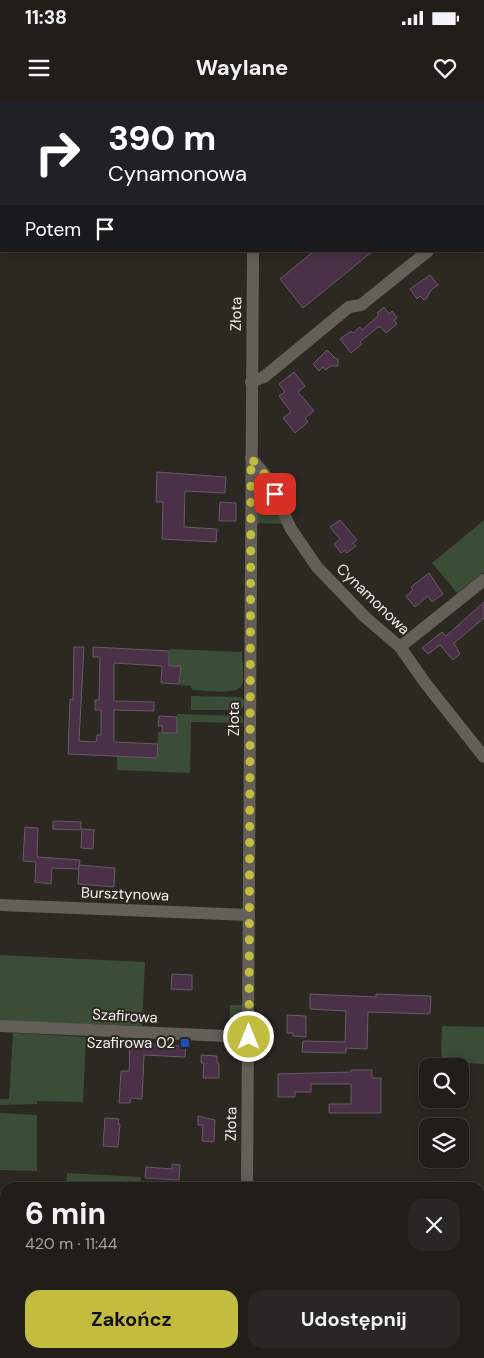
<!DOCTYPE html>
<html lang="pl">
<meta charset="utf-8">
<style>
body{margin:0;font-family:"DM Sans",sans-serif;background:#292723;color:#f1f3f6;height:100vh;display:flex;flex-direction:column;font-size:19px;white-space:nowrap}
*{box-sizing:border-box;margin:0}
p{font-size:16px;color:#a2a2a2}
.icon{flex:none;width:28px;height:28px;fill:none;stroke:currentColor;stroke-width:2;stroke-linecap:round;stroke-linejoin:round}
.map{position:relative;flex:1;overflow:hidden}
.panel{position:absolute;left:0px;top:1082px;width:485px;height:176px;display:flex;flex-direction:column;background:#211e1a;border-radius:15px 15px 0 0;box-shadow:0 2px 12px #0003,0 0 0 1px #3e3c39}
.panel>*{flex:none}
.top-card{position:absolute;left:0px;top:0px;width:485px;height:152px;box-shadow:0 2px 12px #0003,0 0 0 1px #3e3c39;background:#202124;color:#fff;overflow:hidden}
.buttons{position:absolute;left:419px;top:958px;display:grid;gap:10px}
.buttons a{display:grid;place-items:center;width:50px;height:50px;border-radius:10px;background:#211e1a;box-shadow:0 2px 12px #0003,0 0 0 1px #3e3c39;font-size:25px}
.pin{position:absolute;display:grid;place-items:center;width:42px;height:42px;color:#fff;margin:-21px;border-radius:10px;box-shadow:0 2px 8px #0006}
.me{position:absolute;width:55px;margin:-28px;rotate:0deg;stroke-linejoin:round;filter:drop-shadow(0 0 4px #0008)}
.turn{display:flex;align-items:center;gap:18px;height:105px;padding:0 25px;font-size:22px}
.turn .icon{width:65px;height:65px;stroke-width:2.5}
.turn b{display:block;font-size:35px;line-height:42px}
.then{display:flex;align-items:center;height:48px;padding:0 25px;background:#0003;gap:10px;font-size:19px}
.round{display:grid;place-items:center;flex:none;width:52px;height:52px;border-radius:15px;background:#292723}
.overview{display:flex;align-items:center;justify-content:space-between;height:85px;padding:0 25px}
h1{font-size:30px;font-weight:700;line-height:38px}
.button{display:flex;gap:10px;margin-top:auto;padding:10px 25px}
.button a{flex:1;height:58px;border-radius:15px;background:#c2bd3f;color:#111;font-size:20px;font-weight:700;line-height:58px;text-align:center}
.button a+a{background:#292723;color:#f1f3f6}
.status{display:flex;justify-content:space-between;align-items:center;height:35px;padding:0 25px;background:#211e1a;direction:ltr}
.status svg{height:14px;fill:currentColor}
header{display:flex;justify-content:space-between;align-items:center;height:65px;padding:0 25px;background:#211e1a;font-size:22px;font-weight:700}
.map>svg:first-child{display:block}
.green{fill:#3c4d37}
.building{fill:#4b3148;stroke:#645d63}
.lines{fill:none;stroke-linecap:round;stroke-linejoin:round}
.minor{stroke:#645f59;stroke-width:12}
.route{stroke:#c2bd3f;stroke-width:9;stroke-dasharray:0 16.2}
.transit-dot{fill:#1a4fb4;stroke:#2c2822;stroke-width:2}
.labels{text-anchor:middle;dominant-baseline:central;stroke-width:4;stroke-linejoin:round;paint-order:stroke}
.street-label{font-size:15px;fill:#f2efeb;stroke:#2c2822}
.poi-label{font-size:15px;fill:#f2efeb;stroke:#2c2822;text-anchor:end}
</style>
<div class="status"><b>11:38</b><svg viewBox="0 0 49 12"><path d="M0 12V9h3v3zM5 12V6h3v6zM10 12V3h3v9zM15 12V0h3v12zM26 1h20v11H26zM47 4h2v5h-2z"/></svg></div>
<header><svg class="icon" aria-label="menu" viewBox="0 0 24 24"><path d="M4 6h16M4 12h16M4 18h16"/></svg>Waylane<svg class="icon" aria-label="heart" viewBox="0 0 24 24"><path d="M12 20l-8-8c-3-5 5-10 8-4 3-6 11-1 8 4z"/></svg></header>
<div class="map">
<svg width="484" height="1258" viewBox="0 0 484 1258">
<rect width="100%" height="100%" fill="#2c2822"/>
<g class="green">
<polygon points="262,0 476,0 262,1"/>
<polygon points="255,374 259,374 287,424 255,423"/>
<polygon points="484,420 484,472 457,493 432,463"/>
<path d="M170 549 242 552C242 562 245 576 242 585 238 596 202 590 192 590L191 586 179 585 180 566H169Z"/>
<polygon points="191,596 240,597 244,600 244,606 240,610 191,610"/>
<polygon points="177,614 242,616 244,623 191,622 190,673 117,670 117,656 157,658 158,632 176,633"/>
<polygon points="0,855 145,862 142,926 0,921"/>
<polygon points="230,905 244,905 243,928 229,933"/>
<polygon points="442,926 484,927 484,964 441,962"/>
<polygon points="13,933 86,937 83,1002 37,1001 37,1004 0,1005 0,999 9,999"/>
<polygon points="0,1013 37,1015 37,1071 0,1070"/>
<polygon points="67,1073 141,1077 140,1087 66,1087"/>
</g>
<g class="building">
<polygon points="314,151 373,151 303,208 280,179"/>
<polygon points="430,175 438,185 431,190 427,198 424,200 420,196 417,199 410,189"/>
<polygon points="384,207 389,214 392,211 397,218 394,220 397,224 386,233 381,227 378,227 360,242 362,244 351,253 340,239 351,231 353,233 360,227 362,230 379,215 377,213"/>
<polygon points="327,250 335,258 338,259 338,266 331,266 325,270 323,267 319,271 313,264"/>
<polygon points="294,272 305,286 298,292 314,311 305,318 308,322 295,333 283,318 291,312 279,296 285,292 279,284"/>
<polygon points="157,372 226,377 225,393 185,391 184,427 217,429 216,442 162,439 163,402 156,402"/>
<polygon points="220,402 236,403 236,421 219,421"/>
<polygon points="340,420 357,440 353,443 356,446 347,453 345,450 341,453 334,444 340,439 330,427"/>
<polygon points="429,473 443,494 432,502 428,496 415,507 406,496 413,490 411,487"/>
<polygon points="484,502 484,518 454,543 460,554 453,560 440,545 428,554 422,548 442,532 446,536"/>
<polygon points="74,547 84,547 79,641 96,642 97,635 101,635 101,610 95,610 95,600 99,600 100,557 93,557 93,547 169,551 169,566 181,566 179,584 161,583 162,566 114,563 114,601 154,602 154,611 114,610 114,642 158,644 157,658 68,654 70,599 73,600"/>
<polygon points="159,616 177,617 177,633 162,633 162,626 158,626"/>
<polygon points="53,721 81,722 81,730 53,729"/>
<polygon points="25,727 38,728 37,757 80,760 79,769 52,768 51,784 35,782 36,762 23,761"/>
<polygon points="82,729 94,730 93,749 81,748"/>
<polygon points="79,765 115,768 114,787 78,784"/>
<polygon points="172,874 192,875 192,890 171,889"/>
<polygon points="310,894 376,897 376,894 431,896 430,914 368,912 367,949 346,948 346,953 302,952 303,941 345,942 346,911 310,909"/>
<polygon points="287,915 306,916 306,937 293,936 293,933 287,933"/>
<polygon points="130,944 186,946 185,957 144,955 142,999 131,998 130,1003 119,1003 121,971 129,971"/>
<polygon points="201,955 217,956 217,963 219,964 219,978 203,978 204,963 201,963"/>
<polygon points="351,970 372,970 372,978 381,978 381,1013 329,1013 329,1004 351,1004 351,984 311,984 311,992 295,992 295,997 278,997 278,974 351,972"/>
<polygon points="198,1016 215,1020 214,1042 202,1041 203,1025 198,1025"/>
<polygon points="105,1018 119,1019 118,1024 120,1024 118,1047 103,1046"/>
<polygon points="172,1064 180,1065 179,1080 145,1078 146,1067 172,1069"/>
</g>
<g class="lines">
<g class="minor">
<polyline points="257,1 257,0"/>
<polyline points="481,1 482,0"/>
<polyline points="484,107 484,106"/>
<polyline points="251,282 264,277 349,207 361,205 428,151"/>
<polyline points="251,358 267,377 291,429 317,467 365,517 400,547 426,584 484,657"/>
<polyline points="400,547 484,480"/>
<polyline points="0,805 249,815"/>
<polyline points="0,926 249,937"/>
<polyline points="247,1088 253,151"/>
<polyline points="0,1144 5,1144"/>
<polyline points="245,1258 245,1254"/>
</g>
</g>
<g class="lines">
<polyline class="route" points="249,937 251,358 266,376 275,394"/>
</g>
<rect class="transit-dot" x="180" y="938" width="10" height="10" rx="2.5"/>
<g class="labels">
<g class="street-label">
<text transform="translate(236 214) rotate(-89)">Złota</text>
<text transform="translate(373 499) rotate(44)">Cynamonowa</text>
<text transform="translate(234 619) rotate(-90)">Złota</text>
<text transform="translate(125 794) rotate(2)">Bursztynowa</text>
<text transform="translate(125 916) rotate(3)">Szafirowa</text>
<text transform="translate(231 1024) rotate(-89)">Złota</text>
</g>
<g class="poi-label">
<text x="175" y="943">Szafirowa 02</text>
</g>
</g>
</svg>
<div class="buttons">
<a><svg class="icon" aria-label="search" viewBox="0 0 24 24"><circle cx="10" cy="10" r="6"/><path d="M15 15l6 6"/></svg></a>
<a><svg class="icon" aria-label="layers" viewBox="0 0 24 24"><path d="M12 4l9 5-9 5-9-5zM3 14l9 5 9-5"/></svg></a>
</div>
<div class="pin" style="left:275px;top:394px;background:#d93025"><svg class="icon" aria-label="arrive" viewBox="0 0 24 24"><path d="M6 21V4h12l-3 4 3 4H6"/></svg></div>
<svg class="me" style="left:249px;top:937px" viewBox="-20 -20 40 40"><circle r="17" fill="#c2bd3f" stroke="#fff" stroke-width="3"/><path d="M0-11L8 9 0 5-8 9z" fill="#fff"/></svg>
<div class="top-card">
<div class="turn"><svg class="icon" aria-label="right" viewBox="0 0 24 24"><path d="M7 20v-9h11M14 6l5 5-5 5"/></svg><div><b>390 m</b>Cynamonowa</div></div>
<div class="then">Potem<svg class="icon" aria-label="arrive" viewBox="0 0 24 24"><path d="M6 21V4h12l-3 4 3 4H6"/></svg></div>
</div>
<section class="panel">
<div class="overview"><div><h1>6 min</h1><p>420 m · 11:44</p></div><a class="round"><svg class="icon" aria-label="close" viewBox="0 0 24 24"><path d="M6 6l12 12M18 6L6 18"/></svg></a></div>
<div class="button"><a>Zakończ</a><a>Udostępnij</a></div>
</section>
</div>
